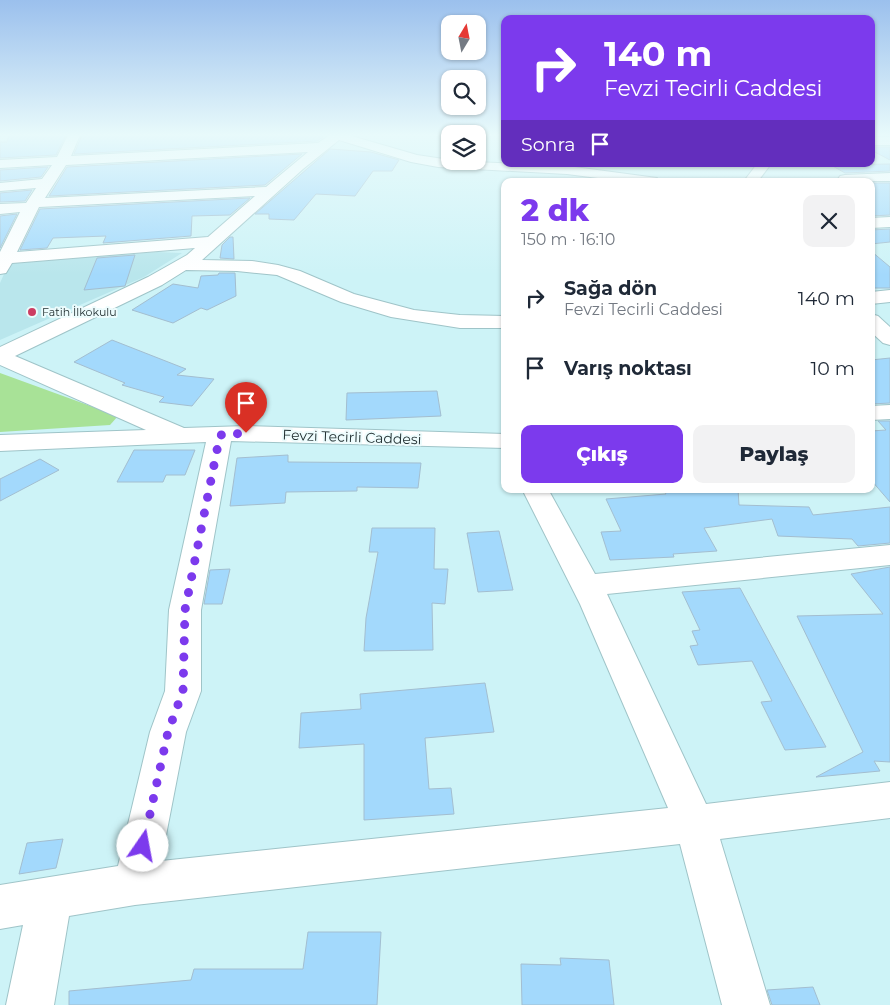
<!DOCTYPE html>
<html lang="tr">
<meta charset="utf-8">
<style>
body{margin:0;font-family:Montserrat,sans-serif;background:#f2f2f3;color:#1f2937;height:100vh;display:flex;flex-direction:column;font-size:19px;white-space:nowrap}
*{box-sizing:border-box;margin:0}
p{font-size:16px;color:#747a83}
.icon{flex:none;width:28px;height:28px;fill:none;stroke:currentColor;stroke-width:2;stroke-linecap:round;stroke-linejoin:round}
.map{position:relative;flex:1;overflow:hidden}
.panel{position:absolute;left:501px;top:178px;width:374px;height:315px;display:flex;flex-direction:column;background:#fff;border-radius:10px;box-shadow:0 1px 4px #0004}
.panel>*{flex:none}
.banner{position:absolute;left:501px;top:15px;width:374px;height:152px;border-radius:10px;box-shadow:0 1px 4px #0004;background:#7c3aed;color:#fff;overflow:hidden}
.needle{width:32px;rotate:10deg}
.fabs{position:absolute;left:441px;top:15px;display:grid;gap:10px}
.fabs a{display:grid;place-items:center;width:45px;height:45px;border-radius:10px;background:#fff;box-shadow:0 1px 4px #0004;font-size:25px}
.pin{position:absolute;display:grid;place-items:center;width:42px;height:42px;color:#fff;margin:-51px -21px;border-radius:50% 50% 50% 0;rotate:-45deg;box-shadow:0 0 5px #0007}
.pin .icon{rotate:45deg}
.me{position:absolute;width:55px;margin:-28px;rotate:12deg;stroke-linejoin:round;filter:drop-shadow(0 0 4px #0008)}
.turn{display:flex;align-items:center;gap:18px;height:105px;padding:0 20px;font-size:22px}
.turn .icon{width:65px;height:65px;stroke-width:2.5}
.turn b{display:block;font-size:35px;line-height:42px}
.then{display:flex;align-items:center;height:48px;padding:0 20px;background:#0003;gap:10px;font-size:19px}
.round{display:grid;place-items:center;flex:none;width:52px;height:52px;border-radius:10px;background:#f2f2f3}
.headline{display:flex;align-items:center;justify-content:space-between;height:85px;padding:0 20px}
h1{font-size:30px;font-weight:800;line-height:38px;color:#7c3aed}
.primary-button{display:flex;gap:10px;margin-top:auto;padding:10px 20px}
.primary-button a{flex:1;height:58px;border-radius:10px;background:#7c3aed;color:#fff;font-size:20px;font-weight:800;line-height:58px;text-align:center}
.primary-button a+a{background:#f2f2f3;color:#1f2937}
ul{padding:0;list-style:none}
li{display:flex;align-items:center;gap:15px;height:70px;padding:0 20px}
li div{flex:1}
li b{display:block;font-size:19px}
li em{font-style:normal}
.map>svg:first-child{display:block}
.built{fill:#b9e6ec}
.green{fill:#a8e297}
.building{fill:#a3d9fc;stroke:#a3bed0}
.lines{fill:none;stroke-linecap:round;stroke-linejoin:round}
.minor-casing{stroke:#9fc4c8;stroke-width:2}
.minor{fill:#fff;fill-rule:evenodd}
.route{stroke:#7c3aed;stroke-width:9;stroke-dasharray:0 16.2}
.poi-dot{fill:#cc3d63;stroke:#edfcfd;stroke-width:2}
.labels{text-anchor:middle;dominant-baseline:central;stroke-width:4;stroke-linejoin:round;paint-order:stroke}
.far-poi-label{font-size:11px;fill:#223032;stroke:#edfcfd;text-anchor:start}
.street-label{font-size:14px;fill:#223032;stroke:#edfcfd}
</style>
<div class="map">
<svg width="890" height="1005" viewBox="0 0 890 1005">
<rect width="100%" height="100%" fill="#cdf3f7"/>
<polygon class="built" points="157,252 182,253 144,277 0,340 0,283 9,263"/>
<polygon class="green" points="0,373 118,416 110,425 0,432"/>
<g class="building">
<polygon points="9,135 66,135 56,155 0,158 0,142 7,142"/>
<polygon points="82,135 323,135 323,137 317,141 74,154"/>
<polygon points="871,147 890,147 890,160 871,150"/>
<polygon points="330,149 371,152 399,160 392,171 373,171 355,196 316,194 294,220 269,219 269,214 255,214"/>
<polygon points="302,154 265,185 49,196 67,167"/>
<polygon points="890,164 890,171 845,173 831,165"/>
<polygon points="48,167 41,177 0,181 0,170"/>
<polygon points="871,183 890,183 890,215 871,216"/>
<polygon points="32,190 25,201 0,202 0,193"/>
<polygon points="250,198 230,215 192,216 191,236 103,243 106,236 53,238 47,248 20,250 40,209"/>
<polygon points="17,214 0,248 0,216"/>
<polygon points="890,229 890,242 871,244 871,230"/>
<polygon points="230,237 233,237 234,259 220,258 222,245"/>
<polygon points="871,251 890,267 890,288 871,288"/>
<polygon points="135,255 125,286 84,290 97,258"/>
<polygon points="219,273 235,273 236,296 207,310 201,308 173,323 132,310 173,284 198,288 201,276 218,275"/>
<polygon points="112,340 186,369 177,375 214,379 192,406 159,402 164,397 122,385 125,383 74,362"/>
<polygon points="890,358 890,403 871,404 871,360"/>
<polygon points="437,391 441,416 346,420 347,393"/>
<polygon points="878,421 890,421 890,502 871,480 871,431 886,430"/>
<polygon points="134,450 195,450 185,475 166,475 163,482 117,482"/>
<polygon points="288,455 288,462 421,463 418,488 357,487 357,491 286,492 285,503 230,506 237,458"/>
<polygon points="40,459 59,470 0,501 0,479"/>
<polygon points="663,489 738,489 739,505 809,507 813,515 890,507 890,543 858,546 852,539 778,536 772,519 704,528 717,551 673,554 674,557 610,560 601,532 621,531 606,499 666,494"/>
<polygon points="372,528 435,528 434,569 448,569 445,604 432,603 433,650 364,651 366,618 378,552 369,552"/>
<polygon points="499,531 513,590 478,592 467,533"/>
<polygon points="890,567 890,762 874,761 880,771 816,777 863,752 797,616 883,614 851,574"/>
<polygon points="230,569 222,604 204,604 210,570"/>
<polygon points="740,588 826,747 785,750 761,702 772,701 752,661 698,665 690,646 698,645 692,631 700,630 682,592"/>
<polygon points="485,683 494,732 425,738 429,789 451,788 454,814 364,820 364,744 299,748 301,713 361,709 360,694"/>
<polygon points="63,839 56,868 19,874 27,843"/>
<polygon points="308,932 381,932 377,1005 69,1005 69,991 191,980 194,969 303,969"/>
<polygon points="560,958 609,960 614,1005 522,1005 521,964 561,965"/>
<polygon points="813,987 820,1005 772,1005 767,990"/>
</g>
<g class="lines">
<defs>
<g id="minor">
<path d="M68 135H80L71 156 318 143 330 135H348L417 155 450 160V161L567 166 657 178 659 181H621L567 174 438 167 411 162 339 140 303 169 202 260 252 261 278 265 300 271 354 294 414 310 460 315 505 316V328H460L391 317 341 302 277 275 237 271 186 270 162 285 15 356 184 428 246 426 505 434V448L231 441 201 610V691L186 732 161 861 668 808 580 604 522 489H548L595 574 890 545V565L607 594 706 804 890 782V818L720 839 770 1005H722L680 844 135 905 69 916 54 1005H6L23 925 0 929V885L118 866 150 732 165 691 169 610 206 442 0 451V435L146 430 0 365V347L148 277 187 255 195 248 12 263 6 273 0 274V252L20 212 0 214V204L26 203 36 188 0 191V183L42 179 52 165 0 168V160L57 157ZM308 152 266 187 45 198 66 165ZM255 196 208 237 17 252 39 207Z"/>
<rect x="871" y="137" width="19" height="8"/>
<polygon points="757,164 771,164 758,181 744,181"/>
<polygon points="890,173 890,181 839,181 838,179 840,176 845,175"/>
<polygon points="890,217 890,227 871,228 871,218"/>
<polygon points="890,290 890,302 871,304 871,292"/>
<polygon points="871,314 878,316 890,327 890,345 883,343 871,332"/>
<polygon points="890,405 890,419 871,420 871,406"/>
</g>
</defs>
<use href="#minor" class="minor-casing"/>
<use href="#minor" class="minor"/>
</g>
<linearGradient id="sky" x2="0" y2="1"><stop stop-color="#9bc0ed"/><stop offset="0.49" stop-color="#e8fafb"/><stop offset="1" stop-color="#e8fafb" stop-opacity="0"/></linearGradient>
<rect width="890" height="275" fill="url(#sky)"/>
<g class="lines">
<polyline class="route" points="143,846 168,732 183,691 185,610 220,435 246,433"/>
</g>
<circle class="poi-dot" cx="32" cy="312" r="5"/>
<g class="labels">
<g class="far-poi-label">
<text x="42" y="312">Fatih İlkokulu</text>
</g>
<g class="street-label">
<text transform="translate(352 437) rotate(2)">Fevzi Tecirli Caddesi</text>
</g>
</g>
</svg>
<div class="fabs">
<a><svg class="needle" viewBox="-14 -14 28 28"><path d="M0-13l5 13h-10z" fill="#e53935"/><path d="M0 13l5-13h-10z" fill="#747a83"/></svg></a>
<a><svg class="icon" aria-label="search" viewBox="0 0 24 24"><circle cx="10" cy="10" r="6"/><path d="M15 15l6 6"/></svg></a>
<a><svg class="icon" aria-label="layers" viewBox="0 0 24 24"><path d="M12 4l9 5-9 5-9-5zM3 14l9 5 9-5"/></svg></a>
</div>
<div class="pin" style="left:246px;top:433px;background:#d93025"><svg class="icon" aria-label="arrive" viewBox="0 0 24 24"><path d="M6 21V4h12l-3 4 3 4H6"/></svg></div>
<svg class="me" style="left:143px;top:846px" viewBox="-20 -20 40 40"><circle r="19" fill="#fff"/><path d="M0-13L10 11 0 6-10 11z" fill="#7c3aed"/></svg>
<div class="banner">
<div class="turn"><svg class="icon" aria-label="right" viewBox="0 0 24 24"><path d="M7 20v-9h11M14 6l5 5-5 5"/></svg><div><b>140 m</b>Fevzi Tecirli Caddesi</div></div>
<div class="then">Sonra<svg class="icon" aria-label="arrive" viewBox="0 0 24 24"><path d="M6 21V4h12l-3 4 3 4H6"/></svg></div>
</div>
<section class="panel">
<div class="headline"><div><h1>2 dk</h1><p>150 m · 16:10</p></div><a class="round"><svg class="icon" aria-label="close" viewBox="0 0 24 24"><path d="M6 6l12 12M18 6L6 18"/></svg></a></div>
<ul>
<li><svg class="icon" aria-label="right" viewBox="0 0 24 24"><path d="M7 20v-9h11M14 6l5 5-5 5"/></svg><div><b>Sağa dön</b><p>Fevzi Tecirli Caddesi</p></div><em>140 m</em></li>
<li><svg class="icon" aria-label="arrive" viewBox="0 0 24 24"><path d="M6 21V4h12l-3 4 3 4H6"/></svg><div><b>Varış noktası</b></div><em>10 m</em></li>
</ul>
<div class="primary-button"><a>Çıkış</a><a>Paylaş</a></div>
</section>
</div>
